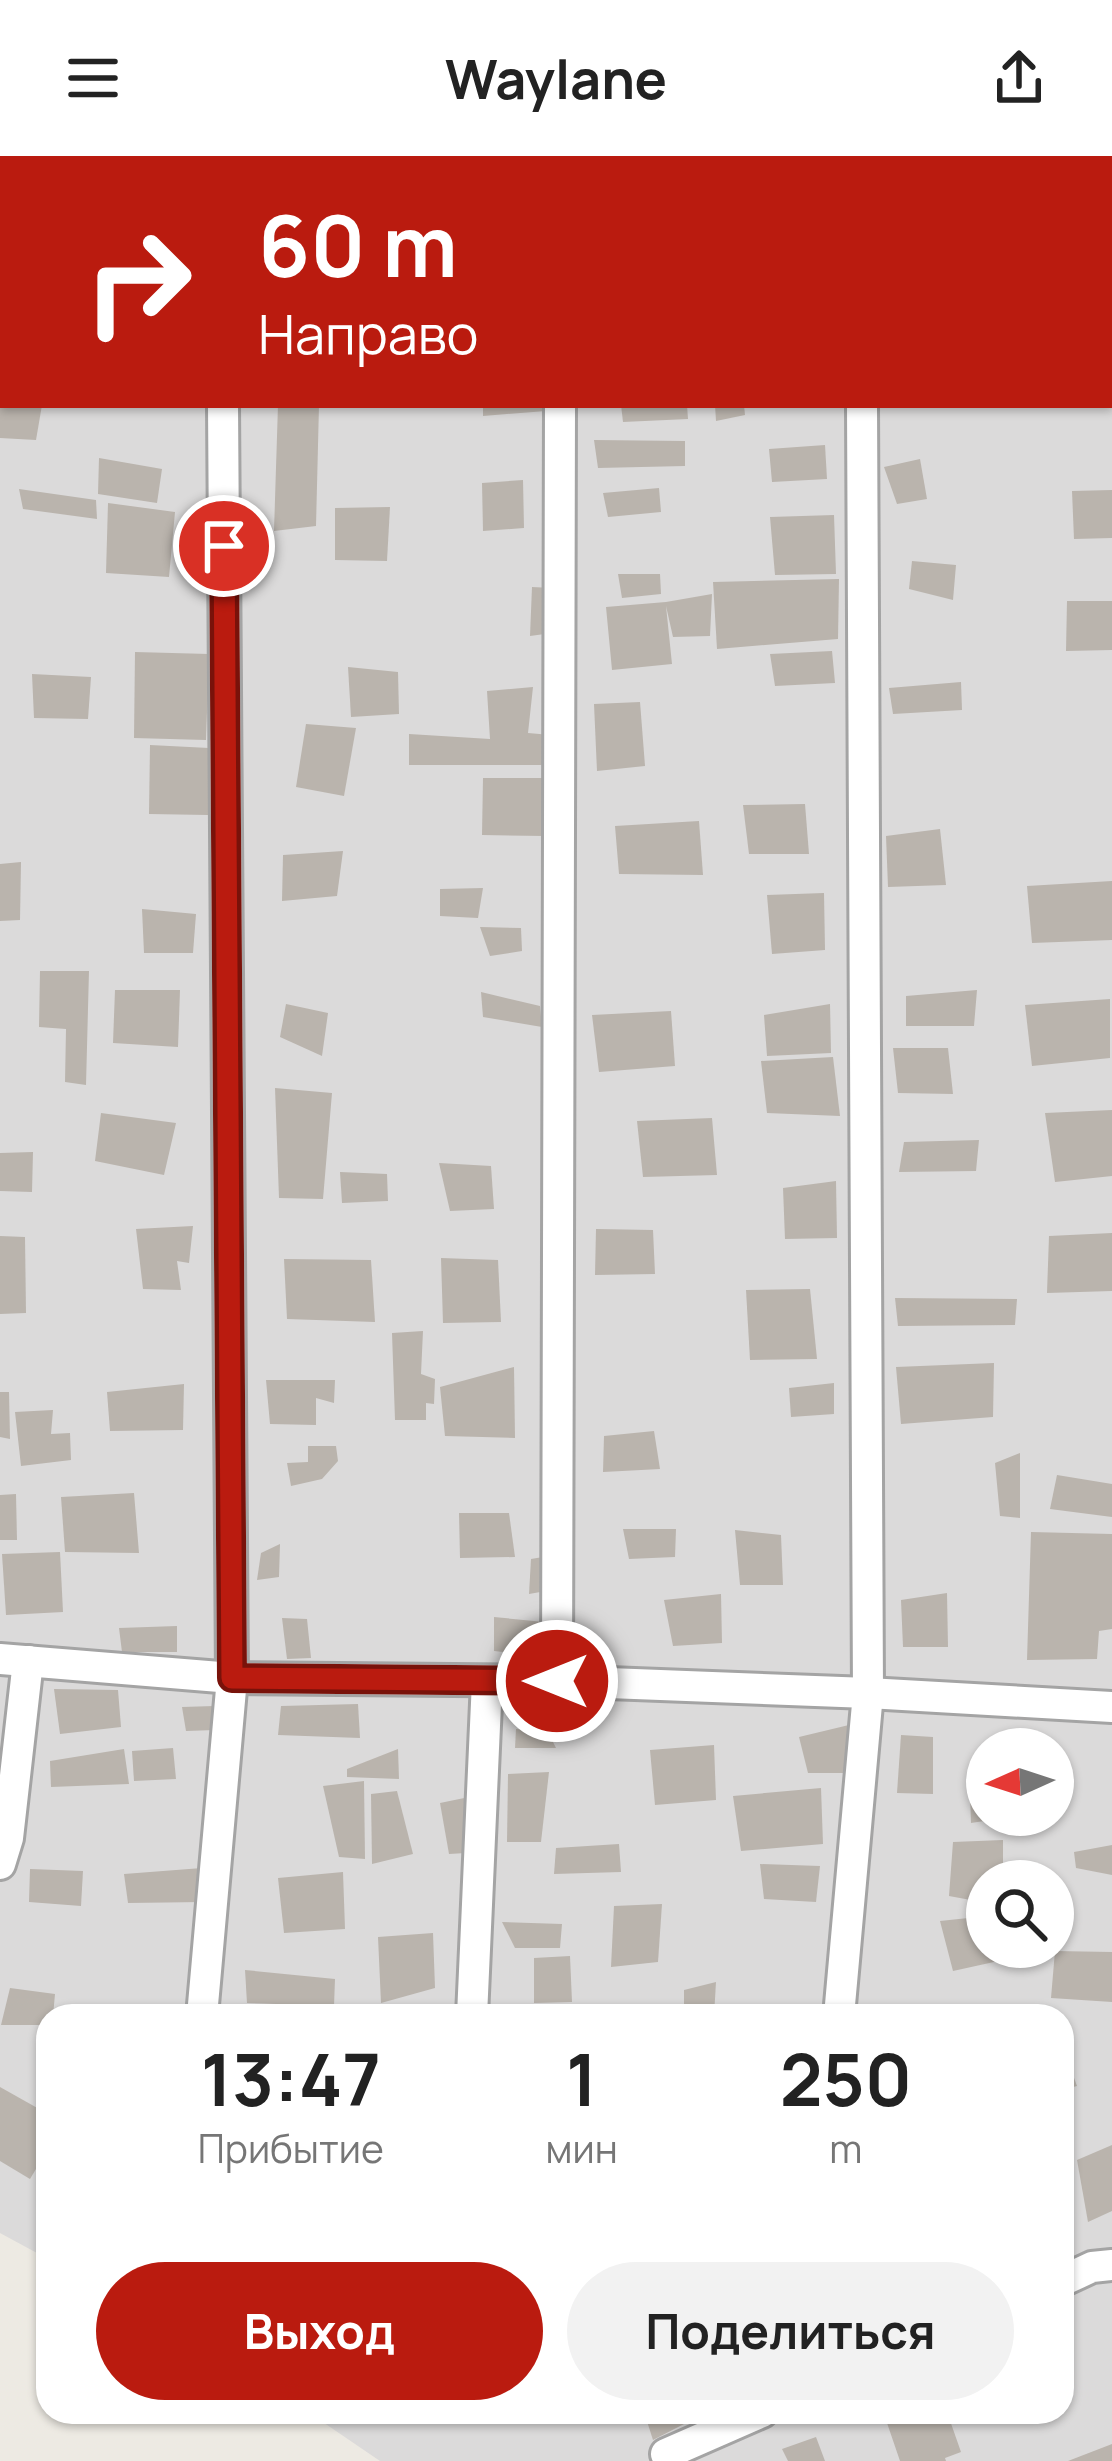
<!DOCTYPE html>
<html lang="ru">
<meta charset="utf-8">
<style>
body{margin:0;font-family:Manrope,sans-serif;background:#f2f2f2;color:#222;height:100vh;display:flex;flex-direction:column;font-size:45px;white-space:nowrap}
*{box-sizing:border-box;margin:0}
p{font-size:39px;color:#767676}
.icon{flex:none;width:66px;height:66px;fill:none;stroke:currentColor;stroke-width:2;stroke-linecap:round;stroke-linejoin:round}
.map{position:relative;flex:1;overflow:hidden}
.panel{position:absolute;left:36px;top:1848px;width:1038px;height:420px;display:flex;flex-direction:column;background:#fff;border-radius:36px;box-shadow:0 3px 9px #0004}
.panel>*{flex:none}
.top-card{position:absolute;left:0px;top:0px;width:1113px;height:252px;box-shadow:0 3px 9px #0004;background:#ba1b0f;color:#fff;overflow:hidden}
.needle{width:78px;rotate:267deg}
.fabs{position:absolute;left:966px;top:1572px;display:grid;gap:24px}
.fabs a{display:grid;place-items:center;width:108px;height:108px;border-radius:50%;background:#fff;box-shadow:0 3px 9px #0004;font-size:60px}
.pin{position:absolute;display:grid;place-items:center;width:102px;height:102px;color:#fff;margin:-51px;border:6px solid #fff;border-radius:50%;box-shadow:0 3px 12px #0007}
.me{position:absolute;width:132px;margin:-66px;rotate:270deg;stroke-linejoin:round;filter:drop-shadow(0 0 9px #0008)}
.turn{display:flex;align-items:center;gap:42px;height:252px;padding:0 60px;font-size:54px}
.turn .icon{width:156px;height:156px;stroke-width:2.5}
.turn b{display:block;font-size:84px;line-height:102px}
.eta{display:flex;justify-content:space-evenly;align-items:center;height:204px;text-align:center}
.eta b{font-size:72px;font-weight:700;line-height:84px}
.cta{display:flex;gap:24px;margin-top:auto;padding:24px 60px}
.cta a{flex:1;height:138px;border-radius:72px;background:#ba1b0f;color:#fff;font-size:48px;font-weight:700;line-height:138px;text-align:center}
.cta a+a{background:#f2f2f2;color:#222}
header{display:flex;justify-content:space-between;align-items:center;height:156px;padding:0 60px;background:#fff;font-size:54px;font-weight:700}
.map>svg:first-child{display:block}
.residential{fill:#dbdada;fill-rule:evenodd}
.building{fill:#bab4ad}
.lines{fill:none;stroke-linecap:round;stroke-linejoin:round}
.minor-casing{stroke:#a4a4a4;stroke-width:36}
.minor{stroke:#fff;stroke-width:30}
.route-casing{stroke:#79120a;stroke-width:30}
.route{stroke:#ba1b0f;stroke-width:21}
</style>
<header><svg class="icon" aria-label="menu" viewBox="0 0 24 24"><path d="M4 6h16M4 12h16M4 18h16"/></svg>Waylane<svg class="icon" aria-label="share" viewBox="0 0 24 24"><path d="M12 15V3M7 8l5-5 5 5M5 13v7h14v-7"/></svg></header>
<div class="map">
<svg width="1112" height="2305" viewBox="0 0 1112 2305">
<rect width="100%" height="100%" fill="#edeae3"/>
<path class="residential" d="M0 0H1112V2305H380L308 2256H1062V1860H48V2103L0 2077ZM3 3H1110V249H3ZM987 1593H1053V1659H987ZM987 1725H1053V1791H987Z"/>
<g class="building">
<polygon points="0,249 42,249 36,284 0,282"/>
<polygon points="278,249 319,249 316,370 274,375"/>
<polygon points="483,249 546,249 546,255 483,260"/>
<polygon points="621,249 687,249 688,263 623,266"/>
<polygon points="715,249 744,249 745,259 716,265"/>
<polygon points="594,284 685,285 685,310 598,312"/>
<polygon points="825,289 827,323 772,326 769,293"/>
<polygon points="99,302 162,313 157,347 98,338"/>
<polygon points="920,303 927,343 897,348 884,311"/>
<polygon points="523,324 524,372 483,375 482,327"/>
<polygon points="659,332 661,356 608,361 603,337"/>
<polygon points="19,333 96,344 97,363 23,353"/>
<polygon points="1112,334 1112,382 1074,383 1072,335"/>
<polygon points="108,347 175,356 169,421 106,417"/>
<polygon points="390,351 387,405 335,404 335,352"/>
<polygon points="834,359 836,418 775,419 770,361"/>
<polygon points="912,405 956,409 953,444 909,433"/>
<polygon points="618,418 660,418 661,438 622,442"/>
<polygon points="839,423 838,483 717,493 713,426"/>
<polygon points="532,431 552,432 552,477 530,480"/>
<polygon points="712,438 710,480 673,481 666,450 672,508 612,514 606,451 666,446"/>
<polygon points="1067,445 1112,445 1112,494 1066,495"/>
<polygon points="832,495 835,527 775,530 770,498"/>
<polygon points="135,496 209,498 206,584 134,582"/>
<polygon points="348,511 398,516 399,558 351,561"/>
<polygon points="32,518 91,521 88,563 34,562"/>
<polygon points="961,526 962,554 893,558 889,532"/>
<polygon points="533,531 528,577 551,579 548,609 409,609 409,578 490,583 487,535"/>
<polygon points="640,546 645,610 597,615 594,548"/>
<polygon points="306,568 356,572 344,640 296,631"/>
<polygon points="150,589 209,592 208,659 149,658"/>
<polygon points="483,622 542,622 545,680 482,679"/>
<polygon points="805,648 809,698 749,698 743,649"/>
<polygon points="699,665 703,719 619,718 615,670"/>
<polygon points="940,673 946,729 888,731 886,680"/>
<polygon points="343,695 337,740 282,745 283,699"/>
<polygon points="21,706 20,764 0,765 0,708"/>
<polygon points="1112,725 1112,784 1032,787 1027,730"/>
<polygon points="483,732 478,762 440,760 440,733"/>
<polygon points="824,737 825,794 772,798 767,739"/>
<polygon points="142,753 196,758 193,797 144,797"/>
<polygon points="480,771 521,772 522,795 490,800"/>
<polygon points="40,815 89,815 86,929 65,926 66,873 39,871"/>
<polygon points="115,834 180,834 178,891 113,887"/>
<polygon points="977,834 974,870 906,870 906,840"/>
<polygon points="481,836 540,850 542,871 483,861"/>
<polygon points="1110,843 1110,902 1032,910 1025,849"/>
<polygon points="286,848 328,857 322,900 280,881"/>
<polygon points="830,848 831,897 767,900 764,859"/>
<polygon points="671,855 675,910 599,916 592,859"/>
<polygon points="893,892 948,892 953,938 898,937"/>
<polygon points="833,901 840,960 767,957 761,905"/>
<polygon points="275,932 332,937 323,1043 279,1042"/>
<polygon points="1112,954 1112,1020 1055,1026 1045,957"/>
<polygon points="101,957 176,967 164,1019 95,1005"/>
<polygon points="712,962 717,1019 643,1021 637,965"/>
<polygon points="979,984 976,1015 899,1016 904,986"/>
<polygon points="33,996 32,1036 0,1035 0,997"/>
<polygon points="439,1007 491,1010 494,1053 450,1055"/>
<polygon points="340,1016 387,1018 388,1045 342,1047"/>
<polygon points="836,1025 837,1082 785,1083 783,1032"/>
<polygon points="193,1070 189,1107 177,1105 181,1134 143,1133 136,1073"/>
<polygon points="596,1073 653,1074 655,1118 595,1119"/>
<polygon points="1112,1077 1112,1135 1047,1137 1049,1080"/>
<polygon points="0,1080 25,1081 26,1157 0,1158"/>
<polygon points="441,1102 498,1104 501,1166 443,1167"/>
<polygon points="284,1103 371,1104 375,1166 287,1163"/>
<polygon points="810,1133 817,1203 750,1204 746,1134"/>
<polygon points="895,1142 1017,1143 1015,1169 898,1170"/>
<polygon points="423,1175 421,1218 435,1223 434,1248 426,1247 426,1264 395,1264 392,1177"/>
<polygon points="994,1207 993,1261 901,1268 896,1211"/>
<polygon points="514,1211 515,1282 445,1280 440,1231"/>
<polygon points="266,1224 335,1224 334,1247 316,1242 316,1269 270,1268"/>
<polygon points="834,1227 834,1258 791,1261 789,1232"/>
<polygon points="184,1228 183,1274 110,1275 107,1236"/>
<polygon points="0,1236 9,1236 10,1283 0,1281"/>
<polygon points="53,1254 51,1278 70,1277 71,1304 21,1310 15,1256"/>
<polygon points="654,1275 660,1313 603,1316 604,1280"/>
<polygon points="308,1290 336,1290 338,1305 322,1323 291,1330 287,1307 308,1306"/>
<polygon points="1020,1297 1020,1362 1000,1360 995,1307"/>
<polygon points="1057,1319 1112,1328 1112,1361 1050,1353"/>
<polygon points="134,1337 139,1397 65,1396 61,1341"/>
<polygon points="16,1338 17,1384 0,1384 0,1339"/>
<polygon points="459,1357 509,1357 515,1401 460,1402"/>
<polygon points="623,1373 676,1373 675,1401 629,1403"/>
<polygon points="735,1374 781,1379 783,1429 740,1429"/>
<polygon points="1031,1376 1112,1378 1112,1473 1099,1475 1097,1503 1027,1504"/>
<polygon points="280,1388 279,1421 257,1424 261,1397"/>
<polygon points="60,1396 63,1456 6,1459 2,1398"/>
<polygon points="549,1400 546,1435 529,1438 531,1403"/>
<polygon points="947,1437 948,1491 903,1491 901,1444"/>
<polygon points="721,1438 722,1487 673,1490 664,1444"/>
<polygon points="494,1461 544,1466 543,1500 494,1495"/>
<polygon points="282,1462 307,1463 311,1502 287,1503"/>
<polygon points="177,1470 177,1496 122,1496 119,1472"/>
<polygon points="54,1533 118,1534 121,1571 60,1578"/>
<polygon points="358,1548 360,1582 278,1579 281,1550"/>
<polygon points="214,1550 215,1574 186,1575 182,1551"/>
<polygon points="849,1569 849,1617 808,1617 799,1581"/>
<polygon points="516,1573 548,1576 556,1592 515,1592"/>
<polygon points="901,1579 933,1581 933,1638 897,1637"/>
<polygon points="714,1589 716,1644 655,1649 650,1594"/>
<polygon points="173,1592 176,1623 134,1625 132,1595"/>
<polygon points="124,1593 129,1628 51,1631 50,1605"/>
<polygon points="398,1593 399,1623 347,1621 347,1613"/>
<polygon points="969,1609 987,1611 987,1659 1004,1659 1004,1662 971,1667"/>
<polygon points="549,1616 541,1686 507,1686 508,1618"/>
<polygon points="364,1625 365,1703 339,1701 323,1630"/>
<polygon points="821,1632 823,1688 741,1695 733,1640"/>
<polygon points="397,1635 413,1698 372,1708 371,1638"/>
<polygon points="474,1640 466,1697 449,1698 440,1647"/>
<polygon points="1003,1684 1003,1725 987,1725 987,1747 949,1740 953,1686"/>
<polygon points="619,1688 621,1716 554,1718 556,1692"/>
<polygon points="1112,1689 1112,1719 1076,1712 1074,1696"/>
<polygon points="760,1708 820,1710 816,1746 764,1743"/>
<polygon points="202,1712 203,1746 128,1747 124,1718"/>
<polygon points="30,1713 83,1715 81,1750 29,1746"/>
<polygon points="343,1716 345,1773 284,1777 278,1722"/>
<polygon points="662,1748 658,1806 611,1811 614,1750"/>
<polygon points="987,1760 987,1791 1001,1791 1003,1804 953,1815 940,1765"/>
<polygon points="502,1766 562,1768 560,1792 515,1792"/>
<polygon points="433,1777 435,1832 381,1847 378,1781"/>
<polygon points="1055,1795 1112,1796 1112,1846 1051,1842"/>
<polygon points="570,1800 572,1846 534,1847 534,1802"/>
<polygon points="245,1814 335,1823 334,1850 247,1847"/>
<polygon points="716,1826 714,1860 684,1860 684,1834"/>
<polygon points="10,1832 55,1838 53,1860 48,1860 48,1869 1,1869"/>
<polygon points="1062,1889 1077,1930 1062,1934"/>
<polygon points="0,1931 48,1958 48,1993 30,2023 0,2005"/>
<polygon points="1112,1989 1112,2055 1088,2066 1077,2004"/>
<polygon points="644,2256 680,2256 684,2268 653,2284"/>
<polygon points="901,2256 947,2256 961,2296 945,2302 946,2305 900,2305 886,2264"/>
<polygon points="816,2281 825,2305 788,2305 782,2293"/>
<polygon points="1112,2288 1112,2305 1068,2305"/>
</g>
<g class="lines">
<defs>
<g id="minor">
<polyline points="553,0 553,3"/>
<polyline points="861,0 861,3"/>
<polyline points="222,3 223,0"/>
<polyline points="0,1503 232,1522 557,1525 868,1537 1112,1551"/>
<polyline points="557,1525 560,249"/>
<polyline points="0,1708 8,1682 28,1505"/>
<polyline points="202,1860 232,1522 223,249"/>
<polyline points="472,1860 487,1525"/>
<polyline points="839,1860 868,1537 862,249"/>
<polyline points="1062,2125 1092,2111 1112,2109"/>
<polyline points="666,2298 762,2256"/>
</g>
</defs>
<use href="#minor" class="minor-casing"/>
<use href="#minor" class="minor"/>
</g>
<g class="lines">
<defs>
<polyline id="route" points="224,390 232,1522 557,1525"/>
</defs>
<use href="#route" class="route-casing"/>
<use href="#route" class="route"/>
</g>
</svg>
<div class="fabs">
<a><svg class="needle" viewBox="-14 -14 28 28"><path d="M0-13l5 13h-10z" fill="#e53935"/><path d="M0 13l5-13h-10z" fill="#767676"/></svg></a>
<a><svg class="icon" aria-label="search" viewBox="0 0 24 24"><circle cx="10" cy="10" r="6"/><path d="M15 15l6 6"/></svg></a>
</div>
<div class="pin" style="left:224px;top:390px;background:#d93025"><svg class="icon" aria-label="arrive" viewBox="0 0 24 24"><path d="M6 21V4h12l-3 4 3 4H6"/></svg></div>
<svg class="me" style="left:557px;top:1525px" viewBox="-20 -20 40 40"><circle r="17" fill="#ba1b0f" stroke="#fff" stroke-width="3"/><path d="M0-11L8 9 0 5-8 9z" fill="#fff"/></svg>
<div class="top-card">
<div class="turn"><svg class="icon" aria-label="right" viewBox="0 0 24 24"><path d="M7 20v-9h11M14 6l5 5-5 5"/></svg><div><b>60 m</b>Направо</div></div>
</div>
<section class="panel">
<div class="eta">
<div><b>13:47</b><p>Прибытие</p></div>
<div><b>1</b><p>мин</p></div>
<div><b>250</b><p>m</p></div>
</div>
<div class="cta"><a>Выход</a><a>Поделиться</a></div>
</section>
</div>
